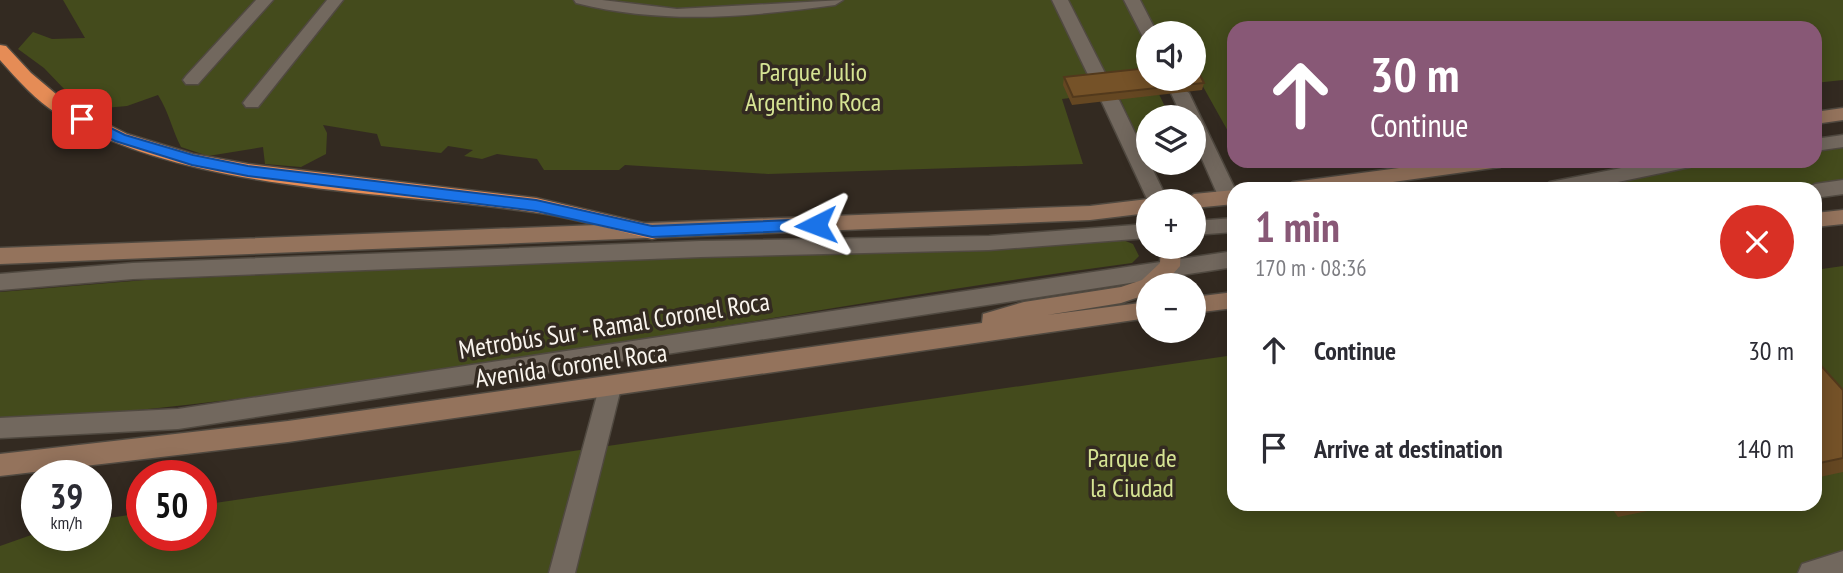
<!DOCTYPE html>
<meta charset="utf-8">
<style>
body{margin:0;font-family:"PT Sans Narrow",sans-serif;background:#f2f2f3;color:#2b2b33;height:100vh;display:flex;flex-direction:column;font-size:26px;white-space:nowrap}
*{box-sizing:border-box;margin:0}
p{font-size:23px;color:#7c7c81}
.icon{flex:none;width:38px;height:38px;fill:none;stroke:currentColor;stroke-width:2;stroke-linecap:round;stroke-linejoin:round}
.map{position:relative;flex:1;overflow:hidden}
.drawer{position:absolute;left:1227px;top:182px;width:595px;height:329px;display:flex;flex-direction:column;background:#fff;border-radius:21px;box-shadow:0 4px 18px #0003}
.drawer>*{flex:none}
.banner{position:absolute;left:1227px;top:21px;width:595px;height:147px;border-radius:21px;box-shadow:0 4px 18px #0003;background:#885876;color:#fff;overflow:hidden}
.buttons{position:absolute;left:1136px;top:21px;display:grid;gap:14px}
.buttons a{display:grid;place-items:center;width:70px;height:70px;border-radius:50%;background:#fff;box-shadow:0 4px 18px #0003;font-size:35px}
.speed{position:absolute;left:21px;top:460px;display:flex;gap:14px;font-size:35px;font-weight:700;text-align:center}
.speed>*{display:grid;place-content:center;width:91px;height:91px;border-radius:50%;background:#fff;box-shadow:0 4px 18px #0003;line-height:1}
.speed small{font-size:18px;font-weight:400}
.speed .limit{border:10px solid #d22;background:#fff;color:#111}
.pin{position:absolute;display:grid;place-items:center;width:60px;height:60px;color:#fff;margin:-30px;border-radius:14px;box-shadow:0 4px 10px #0006}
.me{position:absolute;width:77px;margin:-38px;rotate:267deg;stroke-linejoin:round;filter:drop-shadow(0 0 5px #0008)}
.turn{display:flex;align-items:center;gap:24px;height:147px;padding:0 28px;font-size:32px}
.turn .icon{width:91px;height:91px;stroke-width:2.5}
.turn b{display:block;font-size:49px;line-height:60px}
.round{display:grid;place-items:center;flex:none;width:74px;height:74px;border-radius:37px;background:#f2f2f3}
.head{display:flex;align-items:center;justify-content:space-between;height:119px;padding:0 28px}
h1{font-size:42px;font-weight:700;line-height:52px;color:#885876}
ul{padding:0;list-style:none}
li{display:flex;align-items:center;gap:21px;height:98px;padding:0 28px}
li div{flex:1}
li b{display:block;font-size:26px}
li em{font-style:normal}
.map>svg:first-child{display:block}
.green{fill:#444b1c;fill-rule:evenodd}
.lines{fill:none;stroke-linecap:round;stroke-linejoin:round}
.lane-casing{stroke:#504940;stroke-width:3}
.street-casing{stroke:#504940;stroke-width:3}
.secondary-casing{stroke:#504940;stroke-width:3}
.highway-casing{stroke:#504940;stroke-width:3}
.lane{fill:#72685e;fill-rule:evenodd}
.street{fill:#72685e;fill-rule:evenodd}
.secondary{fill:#94735c;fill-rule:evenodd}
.highway{fill:#e58c56;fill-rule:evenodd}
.wall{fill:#654722}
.building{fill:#755228;stroke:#52391c;stroke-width:2}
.route{fill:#1a73e8;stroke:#114b97;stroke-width:2}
.labels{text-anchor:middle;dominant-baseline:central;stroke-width:7;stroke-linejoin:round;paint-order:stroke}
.park-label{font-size:26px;fill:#d5e393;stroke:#332a21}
.street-label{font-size:26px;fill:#f9f4ed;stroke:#332a21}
</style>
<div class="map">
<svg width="1843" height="573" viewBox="0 0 1843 573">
<rect width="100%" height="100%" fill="#332a21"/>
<g class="green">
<path d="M63 0H1843V80L1815 83V28H1234V142L1201 83 1156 88 1170 117H1148V159L1117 92 1062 99 1083 164 768 174 625 165 619 170H544L537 159 497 154 482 159 464 156 473 150 448 146 441 153 381 146 377 134 323 125 327 133 326 154 301 167 265 164 263 147 208 156 181 147C172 130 169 112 158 95L127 106 93 109 67 92 44 68 18 49 33 32 52 39 85 38ZM1148 33H1194V79H1148Z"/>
<polygon points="1843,148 1843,181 1782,189 1592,189 1674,170 1741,161 1815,161 1815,152"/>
<path d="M1118 238 1133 244 1139 256 1132 263C881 297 633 344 382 379 255 397 129 415 0 419V292L145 280 689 257 1001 250Z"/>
<polygon points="1843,266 1843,573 0,573 0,546 37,533 96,536 96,520 142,513 142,536 201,536 201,505 1234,355 1234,504 1815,504 1815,270"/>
</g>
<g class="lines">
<defs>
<g id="lane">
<polygon points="256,0 273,0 198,84 186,84 183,80 186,76"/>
<polygon points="327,0 343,0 258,107 246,107 243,103 246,99"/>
<path d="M574 0H602L677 9 843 0 835 5C747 17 664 25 576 3Z"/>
<polygon points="1052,0 1068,0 1110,83 1107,87 1101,89 1092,83"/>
<polygon points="1124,0 1140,0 1157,33 1143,37"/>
<polygon points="1180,87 1189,93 1235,189 1234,204 1222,203 1219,198 1194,141 1194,117 1182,117 1171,93"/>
<polygon points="1110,94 1119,100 1168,201 1148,201 1101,100"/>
<polygon points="1843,135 1843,147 1815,151 1815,139"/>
<polygon points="1657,161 1699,161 1690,167 1584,189 1540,189 1550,182"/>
<polygon points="1843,180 1843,194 1815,198 1815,189 1806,189 1815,184"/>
<polygon points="1234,218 1234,232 1194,235 1194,221"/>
<polygon points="1148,224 1148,238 989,250 701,257 133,279 0,290 0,274 133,263 701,241 989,236"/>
<polygon points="1234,251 1234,267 178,429 0,438 0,418 178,409"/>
<polygon points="610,379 618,381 621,388 575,573 549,573 599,388 602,381"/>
</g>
<polygon id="street" points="1843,551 1843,573 1798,573 1802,564"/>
<g id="secondary">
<polygon points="1843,108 1843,120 1815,124 1815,112"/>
<polygon points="1452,161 1509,161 1500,167 1343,189 1283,189 1293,182"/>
<polygon points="1234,190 1234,204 1194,208 1194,201 1184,201 1194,194"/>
<polygon points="1148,199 1155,201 1148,201 1148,213 1090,220 0,264 0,248 1090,206"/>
<polygon points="1843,210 1843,224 1815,227 1815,213"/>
<polygon points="1161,247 1181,247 1180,266 1163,285 1148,285 1148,294 1121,303 1047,315 1148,302 1148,318 288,442 0,476 0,454 288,421 982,323 983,314 1024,302 1121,287 1142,280 1160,263"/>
<polygon points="1234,292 1234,308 1194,313 1194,297"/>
</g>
<path id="highway" d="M0 45 6 46 31 73 69 105 127 134 193 154 248 164 536 198 652 225 659 227 662 232 659 237 652 239C613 230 573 217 533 212 385 190 188 193 58 114 36 101 17 79 0 60Z"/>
</defs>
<use href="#lane" class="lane-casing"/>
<use href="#street" class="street-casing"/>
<use href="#secondary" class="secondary-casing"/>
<use href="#highway" class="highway-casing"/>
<use href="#lane" class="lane"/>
<use href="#street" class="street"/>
<use href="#secondary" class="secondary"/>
<use href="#highway" class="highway"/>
</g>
<g class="wall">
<polygon points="1064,77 1204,83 1202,90 1072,105 1063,85"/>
<polygon points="1815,359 1843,390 1843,472 1815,478"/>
<polygon points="1609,504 1682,504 1618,517"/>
</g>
<g class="building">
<polygon points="1194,63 1204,83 1073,97 1064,77 1148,68 1148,79 1194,79"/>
<polygon points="1815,359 1843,390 1843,458 1815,464"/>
</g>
<polygon class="route" points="82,114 125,135 193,155 248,166 536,200 652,226 816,219 824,225 816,230 652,237 536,211 248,176 192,165 115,141 77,122 75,119"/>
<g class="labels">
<g class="park-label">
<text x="813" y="71">Parque Julio<tspan x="813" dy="30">Argentino Roca</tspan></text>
<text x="1132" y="457">Parque de<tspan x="1132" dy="30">la Ciudad</tspan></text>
</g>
<g class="street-label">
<text transform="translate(614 325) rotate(-9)">Metrobús Sur - Ramal Coronel Roca</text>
<text transform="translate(571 365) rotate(-8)">Avenida Coronel Roca</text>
</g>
</g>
</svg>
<div class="buttons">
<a><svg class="icon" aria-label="sound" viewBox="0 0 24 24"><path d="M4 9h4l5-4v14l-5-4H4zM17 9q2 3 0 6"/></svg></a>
<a><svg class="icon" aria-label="layers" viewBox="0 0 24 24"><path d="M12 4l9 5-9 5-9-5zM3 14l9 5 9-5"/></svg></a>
<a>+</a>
<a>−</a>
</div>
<div class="speed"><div>39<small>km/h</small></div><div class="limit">50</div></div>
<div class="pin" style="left:82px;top:119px;background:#d93025"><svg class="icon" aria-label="arrive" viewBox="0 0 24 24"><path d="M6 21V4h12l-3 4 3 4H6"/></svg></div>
<svg class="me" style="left:816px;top:225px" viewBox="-20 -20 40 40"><path d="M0-17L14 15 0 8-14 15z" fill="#1a73e8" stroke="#fff" stroke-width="4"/></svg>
<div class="banner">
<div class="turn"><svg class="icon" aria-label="ahead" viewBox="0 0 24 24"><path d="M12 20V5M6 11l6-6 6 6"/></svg><div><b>30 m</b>Continue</div></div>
</div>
<section class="drawer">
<div class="head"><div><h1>1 min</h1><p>170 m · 08:36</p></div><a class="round" style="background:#d93025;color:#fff"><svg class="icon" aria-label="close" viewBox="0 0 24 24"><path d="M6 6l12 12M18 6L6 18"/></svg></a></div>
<ul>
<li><svg class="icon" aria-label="ahead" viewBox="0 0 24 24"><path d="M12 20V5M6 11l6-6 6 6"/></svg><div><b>Continue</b></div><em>30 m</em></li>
<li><svg class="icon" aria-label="arrive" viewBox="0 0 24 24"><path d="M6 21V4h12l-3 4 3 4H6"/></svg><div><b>Arrive at destination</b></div><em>140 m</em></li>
</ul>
</section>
</div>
